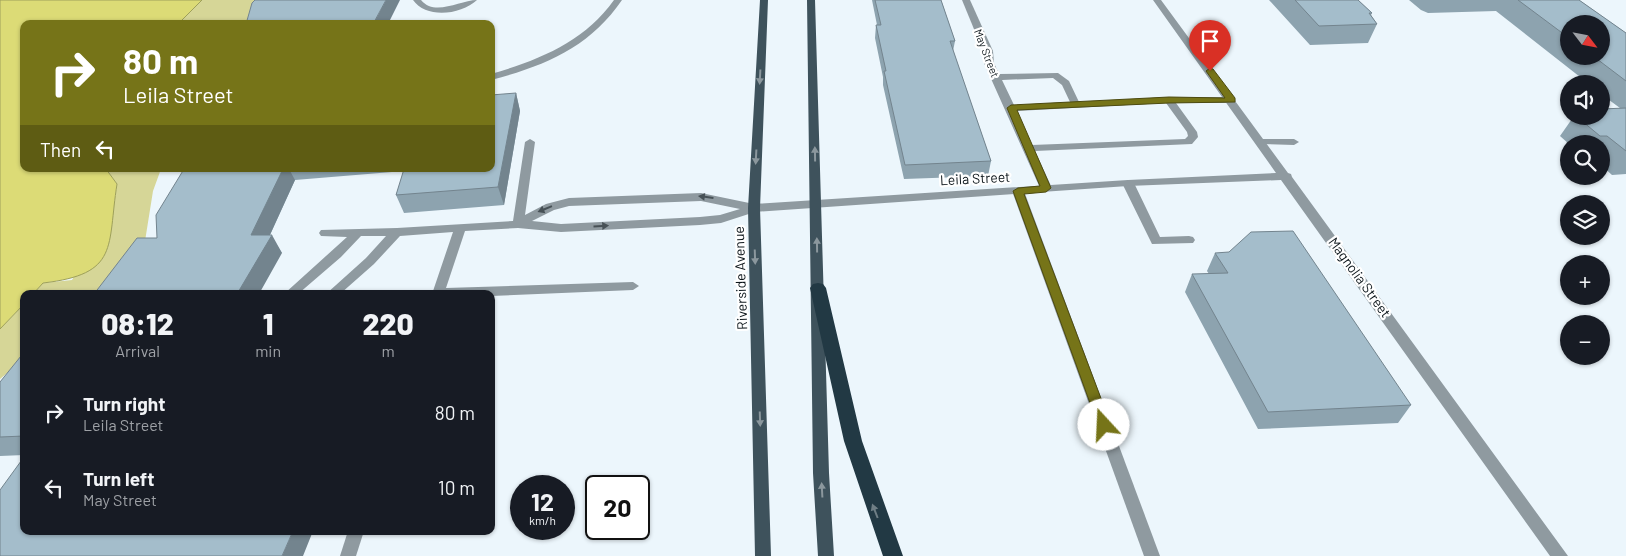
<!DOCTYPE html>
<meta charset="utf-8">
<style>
body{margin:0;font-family:Barlow,sans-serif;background:#20242c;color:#f1f3f6;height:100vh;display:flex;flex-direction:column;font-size:19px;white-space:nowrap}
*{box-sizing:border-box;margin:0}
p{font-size:16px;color:#9ea1a6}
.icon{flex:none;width:28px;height:28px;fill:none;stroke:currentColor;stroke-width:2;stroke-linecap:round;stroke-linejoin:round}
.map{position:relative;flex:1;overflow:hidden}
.panel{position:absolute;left:20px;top:290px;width:475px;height:245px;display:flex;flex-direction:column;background:#171b24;border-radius:10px;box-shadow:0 1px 4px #0004}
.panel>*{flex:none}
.hud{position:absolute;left:20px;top:20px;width:475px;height:152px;border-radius:10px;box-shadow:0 1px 4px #0004;background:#767418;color:#fff;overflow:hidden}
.needle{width:32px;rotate:122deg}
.fabs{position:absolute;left:1560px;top:15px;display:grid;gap:10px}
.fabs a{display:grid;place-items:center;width:50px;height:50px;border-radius:50%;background:#171b24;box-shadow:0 1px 4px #0004;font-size:25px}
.speed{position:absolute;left:510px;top:475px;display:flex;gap:10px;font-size:25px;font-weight:700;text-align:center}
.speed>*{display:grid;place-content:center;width:65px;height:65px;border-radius:50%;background:#171b24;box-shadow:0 1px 4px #0004;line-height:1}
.speed small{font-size:12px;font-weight:400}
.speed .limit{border:2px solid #111;border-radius:8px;background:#fff;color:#111}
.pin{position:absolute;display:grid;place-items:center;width:42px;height:42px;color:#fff;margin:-51px -21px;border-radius:50% 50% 50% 0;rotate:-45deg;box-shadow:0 0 5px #0007}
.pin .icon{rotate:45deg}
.me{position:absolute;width:55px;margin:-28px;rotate:340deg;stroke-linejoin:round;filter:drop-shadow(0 0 4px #0008)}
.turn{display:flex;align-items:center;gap:18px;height:105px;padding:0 20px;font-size:22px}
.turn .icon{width:65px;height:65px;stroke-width:2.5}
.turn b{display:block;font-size:35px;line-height:42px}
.then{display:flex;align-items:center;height:48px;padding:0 20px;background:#0003;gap:10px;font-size:19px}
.eta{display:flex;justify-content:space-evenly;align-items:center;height:85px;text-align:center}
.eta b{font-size:30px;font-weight:800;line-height:35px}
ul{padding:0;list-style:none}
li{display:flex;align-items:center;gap:15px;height:75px;padding:0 20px}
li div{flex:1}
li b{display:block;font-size:19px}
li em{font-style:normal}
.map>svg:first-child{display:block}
.green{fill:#d6d697}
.water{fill:#dcdb76;stroke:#9ea05a}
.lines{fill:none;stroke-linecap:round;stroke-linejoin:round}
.lane{fill:#8f9aa0;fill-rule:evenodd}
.street{fill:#8f9aa0;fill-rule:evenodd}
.primary{fill:#3e525c;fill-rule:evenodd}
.highway{fill:#223944;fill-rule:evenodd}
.wall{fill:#8da3af;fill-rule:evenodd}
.shaded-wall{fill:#73848e}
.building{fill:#a4bdcb;stroke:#73848e}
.oneway{fill:#8b979d}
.oneway2{fill:#475156}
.oneway3{fill:#6f7e85}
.route{fill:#767418;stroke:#4d4b10}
.labels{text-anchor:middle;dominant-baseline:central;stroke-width:4.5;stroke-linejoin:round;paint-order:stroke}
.far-street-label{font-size:11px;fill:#0c151a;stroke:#fff}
.street-label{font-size:14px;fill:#0c151a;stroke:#fff}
</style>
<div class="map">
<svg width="1626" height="556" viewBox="0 0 1626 556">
<rect width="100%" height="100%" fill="#ecf6fc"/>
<g class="green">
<polygon points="202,0 276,0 259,24 178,24"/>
<polygon points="106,169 161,169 153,191 142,260 118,294 33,294 43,283 72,280 113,211 117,184"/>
<polygon points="24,304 24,359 0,379 0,329"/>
</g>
<path class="water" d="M0 0H202L178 24H24V169H106L117 184C107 247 120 274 43 283L33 294H24V304L0 329Z"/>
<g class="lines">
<g class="lane">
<path d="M413 0H421C435 17 460 0 477 0 461 15 426 19 413 0Z"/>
<path d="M614 0H622C590 47 545 66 491 80V74C539 60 584 42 614 0Z"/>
<path d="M988 48 993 51 994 63 999 74 1058 73 1069 81 1079 102 1169 97H1231L1236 100 1231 103H1176L1197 132 1198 137 1192 144 1035 151 1052 188 1046 191 1040 188 984 63 983 51ZM1053 78 1062 85 1070 102 1014 105 1002 80ZM1166 103 1187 132 1188 136 1185 139 1032 145 1017 111Z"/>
<path d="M530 139 535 142 525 215 546 204 569 198 701 193 754 204 760 208 758 211 721 223 700 225 561 232 518 228 465 231 446 288 633 282 639 286 633 290 491 296V294H432L453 232 400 236 374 264 340 294H326L366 258 386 236H361L341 257 298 294H284L347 237 321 236 319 233 321 230 397 228 513 221 525 142ZM701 201 740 209 720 215 700 217 561 224 532 221 554 210 569 206Z"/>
<polygon points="1263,139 1294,139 1299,142 1294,145 1259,144 1259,140"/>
<polygon points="1128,180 1134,183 1160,237 1189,236 1193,237 1195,240 1193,243 1152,244 1122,183"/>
<polygon points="1018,187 1024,191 1160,556 1144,556 1012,191"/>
<polygon points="348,531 364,531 356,556 340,556"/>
</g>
<g class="street">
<polygon points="962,0 970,0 993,51 991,53 988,54 983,51"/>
<polygon points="1153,0 1161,0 1288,173 1291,174 1292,177 1568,556 1550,556 1281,180 1128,186 754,212 748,208 754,204 1128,180 1276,173"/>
</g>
<g class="primary">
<polygon points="760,0 768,0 760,208 771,556 755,556 748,208"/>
<polygon points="807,0 815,0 829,473 834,556 818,556 813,473"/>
</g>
<polygon class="highway" points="818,283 823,284 826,288 862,441 903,556 883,556 844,441 810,288 813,284"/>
</g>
<g class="wall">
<polygon points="872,0 941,0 955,41 953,51 991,161 988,176 904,179 883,85 883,77 875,38 876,25 877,25"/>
<polygon points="1269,0 1358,0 1372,13 1371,15 1377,24 1368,43 1310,45"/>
<path d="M1409 0H1579L1626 33V174L1612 175 1601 165V144H1569L1560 136 1574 116H1601L1620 108 1601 94V84H1589L1496 11 1428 13 1421 10ZM1569 24 1601 56H1569Z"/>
<polygon points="516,93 520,111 504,205 404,213 396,195 404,171 295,180 270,235 282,253 157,238 184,169 491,169"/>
<polygon points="1215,253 1411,405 1398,423 1258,429 1185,292 1192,274 1209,274 1207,271"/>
<polygon points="24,356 24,455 0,456 0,382"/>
</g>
<g class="shaded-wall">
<polygon points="386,0 400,0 388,24 373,24"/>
<polygon points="516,93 520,111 504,205 498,187"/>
<polygon points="283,169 289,169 295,180 263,250 272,235 282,253 259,294 237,294 251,235"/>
<polygon points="293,531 313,531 303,556 282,556"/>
</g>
<g class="building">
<polygon points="255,0 386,0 373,24 246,24 252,3"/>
<polygon points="875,0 941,0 955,41 950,41 991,161 905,165 884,71 886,71 876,25 881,25"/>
<polygon points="1295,0 1358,0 1372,13 1369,13 1377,24 1319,26"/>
<polygon points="1518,0 1579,0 1626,33 1626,81 1593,56 1601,56 1601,24 1569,24 1569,38"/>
<polygon points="516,93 498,187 396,195 404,169 491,169 491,95"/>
<polygon points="1626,108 1626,151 1607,136 1600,136 1576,116 1601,116 1601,109"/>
<polygon points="184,169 283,169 251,235 272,235 237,294 94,294 137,238 157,238 156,215"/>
<polygon points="1293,231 1411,405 1268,412 1192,274 1228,273 1215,253 1229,252 1251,232"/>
<polygon points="21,356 24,356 24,436 0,437 0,382"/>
<polygon points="24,457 24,531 293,531 282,556 0,556 0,490"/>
</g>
<defs><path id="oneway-solid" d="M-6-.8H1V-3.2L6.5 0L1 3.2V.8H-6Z" transform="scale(1.25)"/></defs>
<g class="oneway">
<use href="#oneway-solid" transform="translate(760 77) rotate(93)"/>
<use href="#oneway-solid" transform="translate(815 154) rotate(-91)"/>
<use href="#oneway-solid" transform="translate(756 157) rotate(93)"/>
<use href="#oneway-solid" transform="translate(817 245) rotate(-91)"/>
<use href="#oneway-solid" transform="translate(755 257) rotate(88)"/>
<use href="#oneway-solid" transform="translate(760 419) rotate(88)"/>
<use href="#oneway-solid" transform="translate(822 490) rotate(-93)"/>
</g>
<g class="oneway2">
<use href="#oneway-solid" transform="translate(706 197) rotate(-173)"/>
<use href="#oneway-solid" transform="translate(545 209) rotate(158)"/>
<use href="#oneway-solid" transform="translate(601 226) rotate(-3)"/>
</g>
<use class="oneway3" href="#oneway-solid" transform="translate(875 511) rotate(-111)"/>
<polygon class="route" points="1210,68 1213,69 1235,98 1235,102 1169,103 1017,110 1051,188 1046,192 1024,194 1111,425 1104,431 1098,425 1013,191 1018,188 1040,186 1007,108 1011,105 1169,97 1225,98 1206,71"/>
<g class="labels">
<g class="far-street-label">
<text transform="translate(987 53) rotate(69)">May Street</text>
</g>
<g class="street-label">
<text transform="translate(975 178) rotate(-3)">Leila Street</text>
<text transform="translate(1360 277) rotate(54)">Magnolia Street</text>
<text transform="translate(740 278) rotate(-92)">Riverside Avenue</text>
</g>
</g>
</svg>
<div class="fabs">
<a><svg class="needle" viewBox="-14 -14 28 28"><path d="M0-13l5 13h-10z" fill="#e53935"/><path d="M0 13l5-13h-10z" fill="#9ea1a6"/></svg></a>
<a><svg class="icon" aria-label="sound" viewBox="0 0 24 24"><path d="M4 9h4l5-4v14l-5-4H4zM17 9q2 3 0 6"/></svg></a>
<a><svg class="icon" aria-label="search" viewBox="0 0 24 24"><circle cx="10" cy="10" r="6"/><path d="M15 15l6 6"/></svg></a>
<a><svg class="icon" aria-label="layers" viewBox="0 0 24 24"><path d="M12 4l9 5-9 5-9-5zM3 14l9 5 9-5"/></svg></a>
<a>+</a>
<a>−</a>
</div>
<div class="speed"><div>12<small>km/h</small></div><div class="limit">20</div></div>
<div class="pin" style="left:1210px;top:71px;background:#d93025"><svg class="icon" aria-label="arrive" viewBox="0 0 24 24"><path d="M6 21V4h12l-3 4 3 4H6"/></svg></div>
<svg class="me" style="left:1104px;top:425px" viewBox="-20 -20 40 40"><circle r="19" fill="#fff"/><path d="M0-13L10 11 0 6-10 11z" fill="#767418"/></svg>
<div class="hud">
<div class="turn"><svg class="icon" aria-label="right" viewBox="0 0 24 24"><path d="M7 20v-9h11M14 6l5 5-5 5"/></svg><div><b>80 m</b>Leila Street</div></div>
<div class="then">Then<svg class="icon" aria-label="left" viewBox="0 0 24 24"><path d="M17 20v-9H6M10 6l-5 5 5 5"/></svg></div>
</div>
<section class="panel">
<div class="eta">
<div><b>08:12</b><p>Arrival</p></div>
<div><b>1</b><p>min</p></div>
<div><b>220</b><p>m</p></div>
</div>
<ul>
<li><svg class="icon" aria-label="right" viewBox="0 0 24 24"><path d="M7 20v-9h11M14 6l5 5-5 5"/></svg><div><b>Turn right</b><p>Leila Street</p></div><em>80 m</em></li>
<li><svg class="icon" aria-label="left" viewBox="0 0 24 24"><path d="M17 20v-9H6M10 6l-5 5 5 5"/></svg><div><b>Turn left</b><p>May Street</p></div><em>10 m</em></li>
</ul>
</section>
</div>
